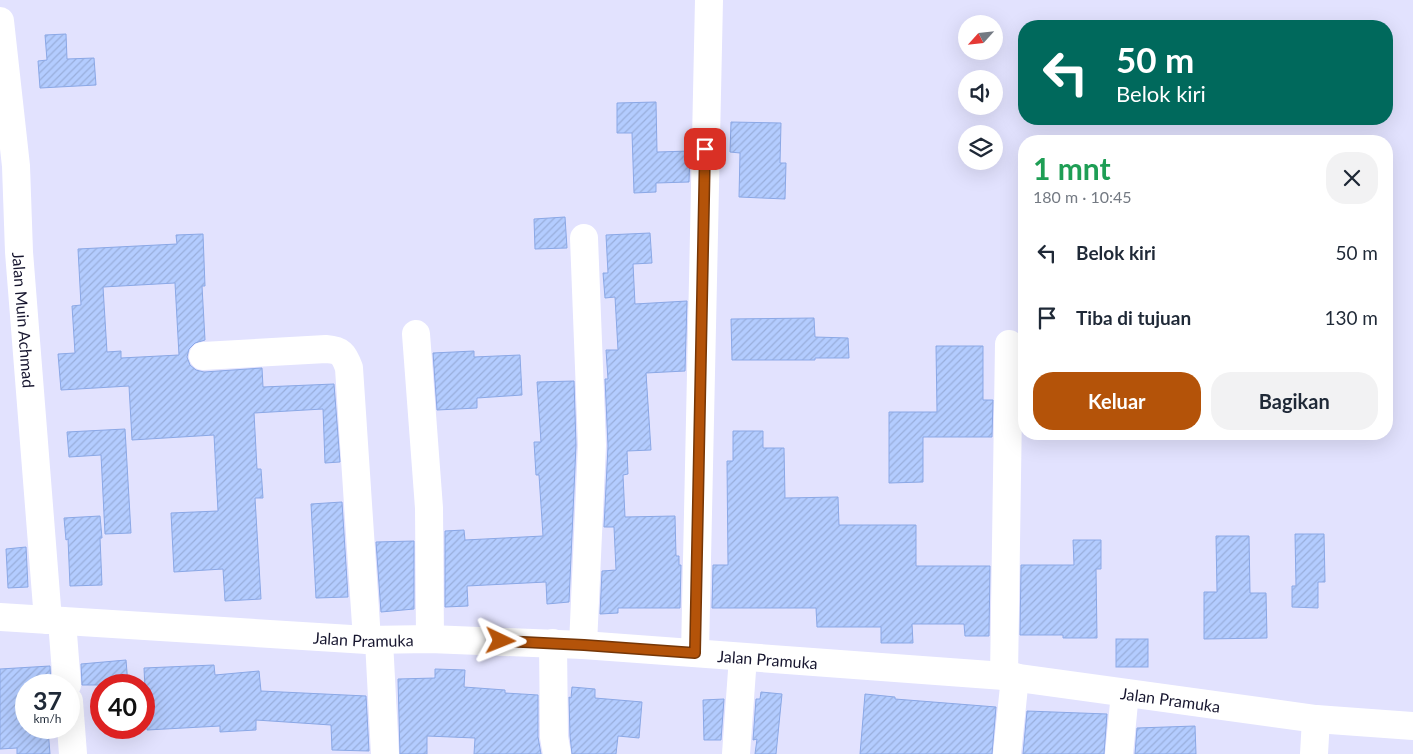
<!DOCTYPE html>
<html lang="id">
<meta charset="utf-8">
<style>
body{margin:0;font-family:Lato,sans-serif;background:#f2f2f3;color:#1f2937;height:100vh;display:flex;flex-direction:column;font-size:19px;white-space:nowrap}
*{box-sizing:border-box;margin:0}
p{font-size:16px;color:#747a83}
.icon{flex:none;width:28px;height:28px;fill:none;stroke:currentColor;stroke-width:2;stroke-linecap:round;stroke-linejoin:round}
.map{position:relative;flex:1;overflow:hidden}
.panel{position:absolute;left:1018px;top:135px;width:375px;height:305px;display:flex;flex-direction:column;background:#fff;border-radius:20px;box-shadow:0 5px 20px #0002}
.panel>*{flex:none}
.hud{position:absolute;left:1018px;top:20px;width:375px;height:105px;border-radius:20px;box-shadow:0 5px 20px #0002;background:#00695c;color:#fff;overflow:hidden}
.needle{width:32px;rotate:243deg}
.buttons{position:absolute;left:958px;top:15px;display:grid;gap:10px}
.buttons a{display:grid;place-items:center;width:45px;height:45px;border-radius:50%;background:#fff;box-shadow:0 5px 20px #0002;font-size:25px}
.speed{position:absolute;left:15px;top:674px;display:flex;gap:10px;font-size:25px;font-weight:700;text-align:center}
.speed>*{display:grid;place-content:center;width:65px;height:65px;border-radius:50%;background:#fff;box-shadow:0 5px 20px #0002;line-height:1}
.speed small{font-size:12px;font-weight:400}
.speed .limit{border:8px solid #d22;background:#fff;color:#111}
.pin{position:absolute;display:grid;place-items:center;width:42px;height:42px;color:#fff;margin:-21px;border-radius:10px;box-shadow:0 2px 8px #0006}
.me{position:absolute;width:55px;margin:-28px;rotate:92deg;stroke-linejoin:round;filter:drop-shadow(0 0 4px #0008)}
.turn{display:flex;align-items:center;gap:18px;height:105px;padding:0 15px;font-size:22px}
.turn .icon{width:65px;height:65px;stroke-width:2.5}
.turn b{display:block;font-size:35px;line-height:42px}
.round{display:grid;place-items:center;flex:none;width:52px;height:52px;border-radius:20px;background:#f2f2f3}
.summary{display:flex;align-items:center;justify-content:space-between;height:85px;padding:0 15px}
h1{font-size:30px;font-weight:700;line-height:38px;color:#1e9e55}
.action{display:flex;gap:10px;margin-top:auto;padding:10px 15px}
.action a{flex:1;height:58px;border-radius:20px;background:#b45309;color:#fff;font-size:20px;font-weight:700;line-height:58px;text-align:center}
.action a+a{background:#f2f2f3;color:#1f2937}
ul{padding:0;list-style:none}
li{display:flex;align-items:center;gap:15px;height:65px;padding:0 15px}
li div{flex:1}
li b{display:block;font-size:19px}
li em{font-style:normal}
.map>svg:first-child{display:block}
.building{fill:url(#building-hatch);stroke:#8ba8e6;fill-rule:evenodd}
.lines{fill:none;stroke-linecap:round;stroke-linejoin:round}
.minor{stroke:#fff;stroke-width:28}
.route-casing{stroke:#753606;stroke-width:12}
.route{stroke:#b45309;stroke-width:9}
.labels{text-anchor:middle;dominant-baseline:central;stroke-width:5;stroke-linejoin:round;paint-order:stroke}
.street-label{font-size:16px;fill:#17162f;stroke:#e2e2fe}
</style>
<div class="map">
<svg width="1413" height="754" viewBox="0 0 1413 754">
<defs>
<pattern id="building-hatch" width="6" height="6" patternUnits="userSpaceOnUse" patternTransform="scale(1.25)"><rect width="6" height="6" fill="#b3ccff"/><path d="M-1 1l2-2M0 6l6-6M5 7l2-2" fill="none" stroke="#99aedb"/></pattern>
</defs>
<rect width="100%" height="100%" fill="#e2e2fe"/>
<g class="building">
<polygon points="66,34 67,59 94,58 96,85 40,88 38,61 47,60 45,35"/>
<polygon points="656,102 657,152 690,151 689,182 656,183 656,192 634,193 632,133 617,133 617,103"/>
<polygon points="731,122 781,123 780,163 786,163 785,199 739,197 740,153 730,152"/>
<polygon points="565,217 567,248 535,249 534,219"/>
<polygon points="650,233 652,263 633,264 635,304 687,301 685,371 646,373 651,450 627,451 628,474 623,475 625,517 675,516 676,556 679,556 679,565 681,565 680,608 618,608 618,613 600,614 602,571 616,570 614,527 604,527 608,446 605,379 608,379 606,350 618,350 615,297 605,298 603,273 608,273 606,235"/>
<path d="M203 234 205 286H202L205 340 195 343 189 349 187 357 190 365 196 370 204 372 262 368 263 387 334 384 340 462 325 463 323 409 254 413 257 469H261L263 498H255L261 599 225 601 223 569 174 572 171 513 218 511 214 435 132 440 129 386 61 390 58 354 75 353 72 306 81 305 78 249 177 244 176 235ZM175 283 179 355 121 358V351L107 352 103 287Z"/>
<polygon points="814,318 815,337 848,338 849,358 815,358 815,360 732,360 731,319"/>
<polygon points="936,346 983,346 983,400 993,400 992,437 923,437 923,482 889,483 889,412 937,412"/>
<polygon points="474,351 474,357 520,355 522,395 477,398 477,408 437,410 433,353"/>
<polygon points="574,381 576,445 569,602 547,604 546,582 467,586 468,606 445,607 445,531 464,530 465,540 543,536 539,475 536,475 534,442 541,442 537,382"/>
<polygon points="125,429 131,533 105,534 101,455 69,457 67,432"/>
<polygon points="733,431 763,431 763,448 784,448 785,498 838,497 839,525 916,525 916,566 990,566 989,636 965,636 964,624 912,624 913,643 881,643 881,627 817,627 816,608 712,608 713,565 728,565 727,461 733,461"/>
<polygon points="342,502 348,597 316,598 311,504"/>
<polygon points="100,516 102,538 100,538 102,585 70,586 68,539 66,540 64,518"/>
<polygon points="1295,534 1324,534 1325,582 1318,582 1318,608 1292,607 1292,586 1296,586"/>
<polygon points="1216,536 1249,536 1250,593 1266,593 1267,638 1204,639 1204,592 1217,592"/>
<polygon points="1073,540 1101,540 1101,569 1096,569 1097,638 1063,638 1063,635 1020,635 1021,565 1074,565"/>
<polygon points="414,541 414,609 381,612 376,542"/>
<polygon points="26,547 28,587 8,588 6,549"/>
<rect x="1116" y="639" width="32" height="28"/>
<polygon points="126,660 128,685 82,685 81,664"/>
<polygon points="214,665 215,675 259,671 261,691 366,696 369,751 332,750 331,725 256,720 256,730 220,732 220,726 147,730 144,668"/>
<polygon points="50,666 51,685 26,685 26,730 48,729 50,754 17,754 17,748 0,749 0,669"/>
<polygon points="435,669 465,670 464,687 505,690 505,693 538,695 538,737 541,754 474,754 475,738 427,736 427,754 400,754 398,679 435,678"/>
<polygon points="572,687 595,689 595,698 642,702 639,738 618,736 616,754 572,754 570,736 569,697 571,698"/>
<polygon points="761,692 782,694 776,754 755,754 757,739 753,740 756,699 760,699"/>
<polygon points="865,694 895,697 895,699 996,707 992,754 860,754"/>
<polygon points="724,699 721,740 704,740 703,700"/>
<polygon points="1027,711 1107,714 1104,754 1023,754"/>
<polygon points="1195,726 1196,754 1135,754 1137,728"/>
</g>
<g class="lines">
<g class="minor">
<path id="s1" d="M0 21 16 166 19 252 48 620"/>
<polyline points="416,334 429,508 430,639"/>
<path d="M203 356 326 349C341 350 344 354 349 368L367 640"/>
<path id="s2" d="M0 617 367 640 430 639 583 645 1004 676 1316 719 1413 726"/>
<polyline points="62,621 67,685"/>
<polyline points="379,641 385,754"/>
<polyline points="553,643 554,737 557,754"/>
<polyline points="583,645 592,445 584,238"/>
<polyline points="695,653 709,0"/>
<polyline points="1004,676 1009,344"/>
<polyline points="69,701 73,754"/>
<polyline points="736,754 743,657"/>
<polyline points="1007,754 1015,677"/>
<polyline points="1119,754 1125,693"/>
<polyline points="1314,754 1316,719"/>
</g>
</g>
<g class="lines">
<defs>
<polyline id="route" points="501,641 584,645 695,653 705,149"/>
</defs>
<use href="#route" class="route-casing"/>
<use href="#route" class="route"/>
</g>
<g class="labels">
<g class="street-label">
<text stroke="none"><textPath href="#s1" startOffset="300">Jalan Muin Achmad</textPath></text>
<text stroke="none"><textPath href="#s2" startOffset="364">Jalan Pramuka</textPath></text>
<text stroke="none"><textPath href="#s2" startOffset="769">Jalan Pramuka</textPath></text>
<text stroke="none"><textPath href="#s2" startOffset="1174">Jalan Pramuka</textPath></text>
</g>
</g>
</svg>
<div class="buttons">
<a><svg class="needle" viewBox="-14 -14 28 28"><path d="M0-13l5 13h-10z" fill="#e53935"/><path d="M0 13l5-13h-10z" fill="#747a83"/></svg></a>
<a><svg class="icon" aria-label="sound" viewBox="0 0 24 24"><path d="M4 9h4l5-4v14l-5-4H4zM17 9q2 3 0 6"/></svg></a>
<a><svg class="icon" aria-label="layers" viewBox="0 0 24 24"><path d="M12 4l9 5-9 5-9-5zM3 14l9 5 9-5"/></svg></a>
</div>
<div class="speed"><div>37<small>km/h</small></div><div class="limit">40</div></div>
<div class="pin" style="left:705px;top:149px;background:#d93025"><svg class="icon" aria-label="arrive" viewBox="0 0 24 24"><path d="M6 21V4h12l-3 4 3 4H6"/></svg></div>
<svg class="me" style="left:501px;top:641px" viewBox="-20 -20 40 40"><path d="M0-17L14 15 0 8-14 15z" fill="#b45309" stroke="#fff" stroke-width="4"/></svg>
<div class="hud">
<div class="turn"><svg class="icon" aria-label="left" viewBox="0 0 24 24"><path d="M17 20v-9H6M10 6l-5 5 5 5"/></svg><div><b>50 m</b>Belok kiri</div></div>
</div>
<section class="panel">
<div class="summary"><div><h1>1 mnt</h1><p>180 m · 10:45</p></div><a class="round"><svg class="icon" aria-label="close" viewBox="0 0 24 24"><path d="M6 6l12 12M18 6L6 18"/></svg></a></div>
<ul>
<li><svg class="icon" aria-label="left" viewBox="0 0 24 24"><path d="M17 20v-9H6M10 6l-5 5 5 5"/></svg><div><b>Belok kiri</b></div><em>50 m</em></li>
<li><svg class="icon" aria-label="arrive" viewBox="0 0 24 24"><path d="M6 21V4h12l-3 4 3 4H6"/></svg><div><b>Tiba di tujuan</b></div><em>130 m</em></li>
</ul>
<div class="action"><a>Keluar</a><a>Bagikan</a></div>
</section>
</div>
